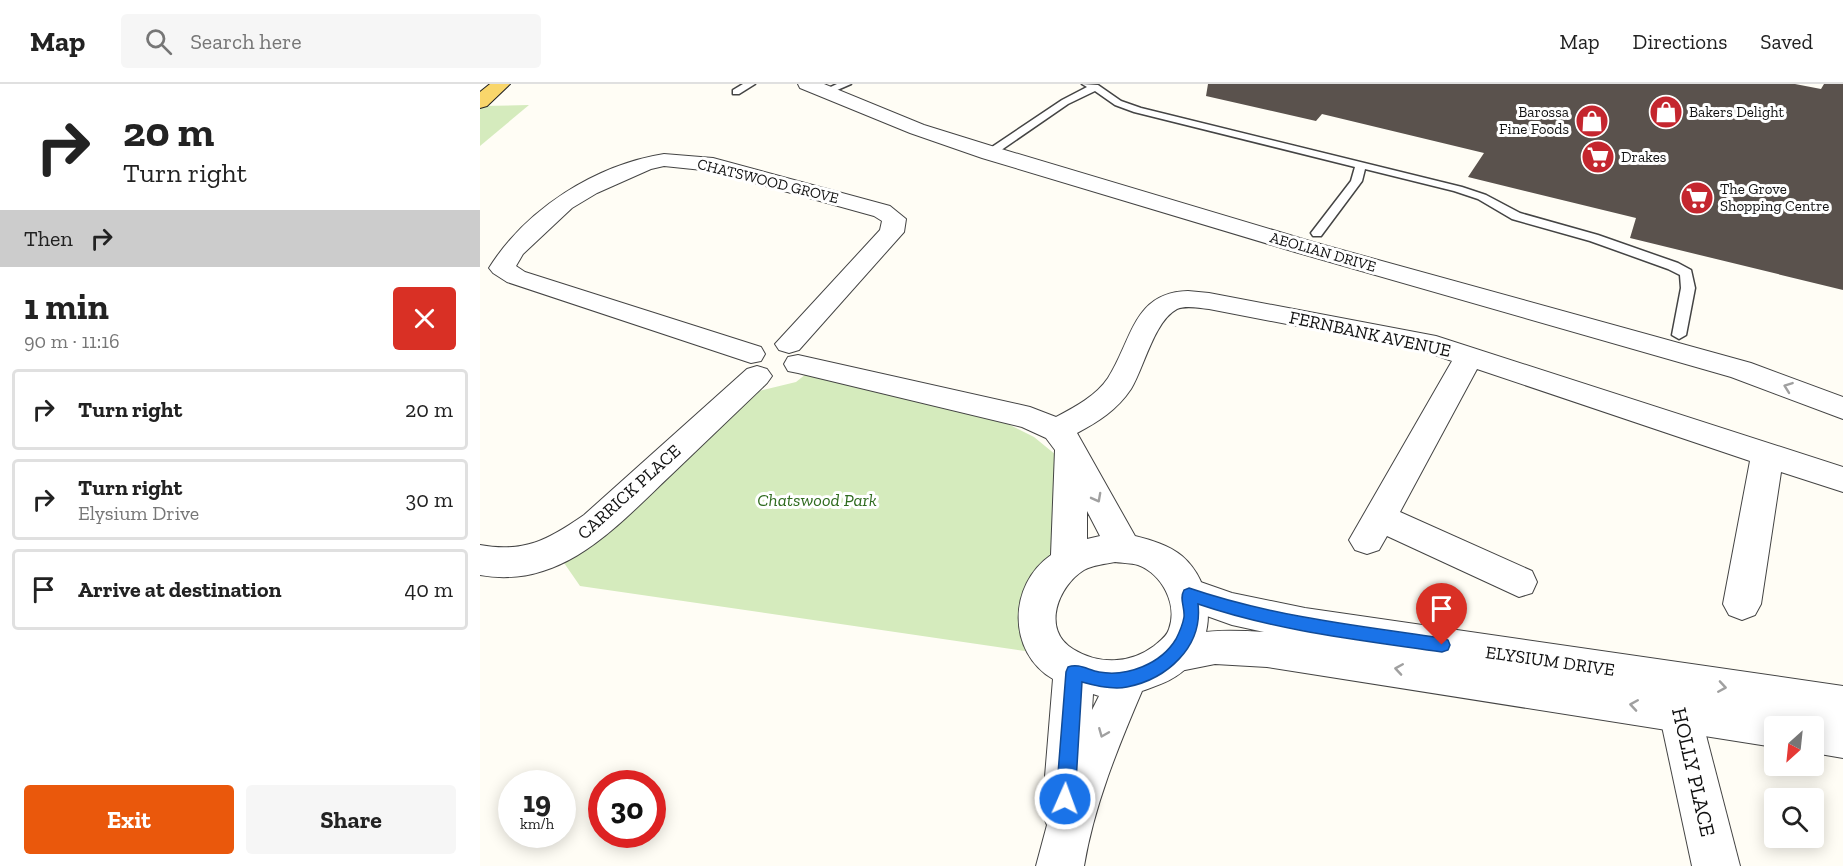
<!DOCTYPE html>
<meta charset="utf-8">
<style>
body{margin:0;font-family:"Zilla Slab",serif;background:#f6f6f6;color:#222;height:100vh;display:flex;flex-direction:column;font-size:22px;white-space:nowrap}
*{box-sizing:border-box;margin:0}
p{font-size:20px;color:#767676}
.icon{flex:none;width:33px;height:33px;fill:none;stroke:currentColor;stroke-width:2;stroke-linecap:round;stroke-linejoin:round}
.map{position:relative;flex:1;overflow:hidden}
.details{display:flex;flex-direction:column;background:#fff;width:480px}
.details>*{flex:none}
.guide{background:#fff;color:#222;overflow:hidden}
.needle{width:39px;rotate:207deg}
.controls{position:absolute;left:1284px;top:632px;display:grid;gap:12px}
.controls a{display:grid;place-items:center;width:60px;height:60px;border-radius:6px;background:#fff;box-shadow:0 3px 15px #0003;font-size:30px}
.speed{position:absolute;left:18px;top:686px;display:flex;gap:12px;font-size:30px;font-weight:700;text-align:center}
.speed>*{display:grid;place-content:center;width:78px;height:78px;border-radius:50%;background:#fff;box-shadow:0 3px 15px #0003;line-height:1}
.speed small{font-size:15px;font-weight:400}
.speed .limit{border:9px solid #d22;background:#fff;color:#111}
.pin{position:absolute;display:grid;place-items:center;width:51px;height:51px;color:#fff;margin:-62px -26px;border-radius:50% 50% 50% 0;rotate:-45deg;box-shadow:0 0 6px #0007}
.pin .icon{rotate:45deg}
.me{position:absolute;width:66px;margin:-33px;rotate:2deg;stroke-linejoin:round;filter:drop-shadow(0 0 4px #0008)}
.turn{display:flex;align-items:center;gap:21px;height:126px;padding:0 24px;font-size:27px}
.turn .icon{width:78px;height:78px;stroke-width:2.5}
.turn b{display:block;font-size:42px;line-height:51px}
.then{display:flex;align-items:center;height:57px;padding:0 24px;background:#0003;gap:12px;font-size:22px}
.round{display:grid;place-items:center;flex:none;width:63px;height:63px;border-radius:6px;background:#f6f6f6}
.head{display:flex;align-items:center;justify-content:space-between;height:102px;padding:0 24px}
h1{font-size:36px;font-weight:700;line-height:45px}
.action{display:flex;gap:12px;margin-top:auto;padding:12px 24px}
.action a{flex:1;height:69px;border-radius:6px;background:#ea580c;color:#fff;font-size:24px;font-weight:700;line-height:69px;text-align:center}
.action a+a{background:#f6f6f6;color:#222}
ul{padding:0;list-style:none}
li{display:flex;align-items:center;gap:18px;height:81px;margin:0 12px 9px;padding:0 12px;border:3px solid #e0e0e0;border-radius:6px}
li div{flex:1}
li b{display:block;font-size:22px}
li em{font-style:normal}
header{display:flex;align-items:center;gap:36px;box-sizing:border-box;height:84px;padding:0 30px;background:#fff;border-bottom:2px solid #e0e0e0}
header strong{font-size:28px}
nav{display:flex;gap:33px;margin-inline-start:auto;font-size:21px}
.search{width:420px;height:54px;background:#f6f6f6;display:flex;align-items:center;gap:15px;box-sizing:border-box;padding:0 21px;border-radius:6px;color:#767676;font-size:22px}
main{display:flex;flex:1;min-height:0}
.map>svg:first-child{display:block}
.green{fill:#d5ebbd}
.building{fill:#5a524d}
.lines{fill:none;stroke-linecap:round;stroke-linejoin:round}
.service-casing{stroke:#444;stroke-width:3}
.minor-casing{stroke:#444;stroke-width:2}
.tertiary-casing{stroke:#444;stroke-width:2}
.primary-casing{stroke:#222;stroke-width:2}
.service{fill:#fff;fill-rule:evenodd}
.minor{fill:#fff;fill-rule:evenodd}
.tertiary{fill:#fff;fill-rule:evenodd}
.primary{fill:#f9d66b;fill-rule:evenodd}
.oneway{stroke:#a0a0a0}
.route{fill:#1a73e8;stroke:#114b97;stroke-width:1.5}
.labels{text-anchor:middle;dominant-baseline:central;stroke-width:6;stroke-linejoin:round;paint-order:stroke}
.far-poi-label{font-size:15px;fill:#111;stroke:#fff;text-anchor:start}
.far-street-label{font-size:15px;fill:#111;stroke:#fff}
.street-label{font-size:18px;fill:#111;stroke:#fff}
.park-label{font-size:18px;font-style:italic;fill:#2f6b1f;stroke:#fff}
.near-street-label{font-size:21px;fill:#111;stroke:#fff}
</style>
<header>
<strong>Map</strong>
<div class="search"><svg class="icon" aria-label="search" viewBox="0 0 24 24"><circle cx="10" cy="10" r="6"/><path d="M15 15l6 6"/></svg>Search here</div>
<nav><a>Map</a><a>Directions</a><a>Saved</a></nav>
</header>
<main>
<section class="details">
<div class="guide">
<div class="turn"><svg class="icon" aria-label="right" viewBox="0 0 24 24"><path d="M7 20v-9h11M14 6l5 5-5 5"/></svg><div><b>20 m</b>Turn right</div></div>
<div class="then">Then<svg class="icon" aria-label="right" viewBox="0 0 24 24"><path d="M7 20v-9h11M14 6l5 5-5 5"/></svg></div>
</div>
<div class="head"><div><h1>1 min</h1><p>90 m · 11:16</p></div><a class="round" style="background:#d93025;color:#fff"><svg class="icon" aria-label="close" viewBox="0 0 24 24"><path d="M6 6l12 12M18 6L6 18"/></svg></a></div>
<ul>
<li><svg class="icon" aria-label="right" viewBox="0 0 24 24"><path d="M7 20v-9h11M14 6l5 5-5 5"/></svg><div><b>Turn right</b></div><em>20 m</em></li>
<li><svg class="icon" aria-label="right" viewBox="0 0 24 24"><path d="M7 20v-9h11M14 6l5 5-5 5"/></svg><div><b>Turn right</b><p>Elysium Drive</p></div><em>30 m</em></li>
<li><svg class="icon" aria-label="arrive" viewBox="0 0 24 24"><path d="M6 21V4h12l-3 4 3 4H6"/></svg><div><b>Arrive at destination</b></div><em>40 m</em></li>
</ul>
<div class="action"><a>Exit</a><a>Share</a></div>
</section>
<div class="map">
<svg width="1363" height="782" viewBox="0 0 1363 782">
<rect width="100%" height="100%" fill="#fffdf5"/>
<g class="green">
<polygon points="49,21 0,62 0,22"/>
<polygon points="326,290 524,338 554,353 576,371 580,431 559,569 100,502 82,476 107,462 279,307 316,298"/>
</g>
<polygon class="building" points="728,0 1315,0 1341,5 1344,0 1363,0 1363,206 1150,154 1156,134 988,93 1004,69 842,30 836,37 726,12"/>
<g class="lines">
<defs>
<g id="service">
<polygon points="263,0 275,0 259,10 253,10 253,6"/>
<polygon points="357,0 371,0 348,10 340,8"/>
<polygon points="602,0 618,1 641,17 661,24 982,103 1006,111 1040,129 1118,151 1198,179 1211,186 1215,204 1206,251 1199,255 1192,251 1201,204 1200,191 1188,185 1110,157 1032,135 998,115 974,107 885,85 882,97 841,152 833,152 831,149 871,97 875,83 654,28 635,21 615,7 588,20 514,71 506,71 506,67 582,16 607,3"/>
</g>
<g id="minor">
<path d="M184 70 233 74 410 122 426 135 424 148 319 266 309 269 299 266 295 260 400 146 402 137 394 132 232 87 184 82 171 85 117 109 92 124 43 170 36 182 45 188 281 263 285 270 281 277 271 279 27 198 13 189 9 184C46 125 115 81 184 70Z"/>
<path d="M708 207 729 209 956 252 1363 383V408L1301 388 1281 520 1275 531 1262 536 1249 531 1243 520 1270 377 997 285 920 428 1052 487 1057 498 1052 509 1039 513 907 452 899 466 887 470 875 466 869 456 972 277 941 266 729 225C719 224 706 221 697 225 674 237 664 284 651 305 637 326 618 338 597 349L655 452C671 456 689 461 702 472 733 499 737 549 710 580 698 595 679 601 662 607 638 663 614 722 604 782H556L567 741 562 729 573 595C527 568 528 501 571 471L575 366 566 354 542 343 318 289 308 287 304 280 308 273 318 271 550 323 576 333C595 323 616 312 628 294 652 257 653 208 708 207ZM607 427 620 452 607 455ZM635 478C642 479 651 479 658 481 682 490 698 520 689 545 687 552 680 557 674 562 650 580 619 581 593 565 561 546 578 502 604 486 613 481 625 480 635 478ZM613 610 619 612 612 626Z"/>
<path d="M277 282 287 285 292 292 287 299C255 330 223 360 191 391 137 442 82 506 0 491V461C44 469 68 456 104 431L267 285Z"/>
<polygon points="1194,586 1208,592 1214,605 1260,782 1212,782 1174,605 1180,592"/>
</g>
<g id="tertiary">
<polygon points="318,0 344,0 444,41 518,64 833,158 1271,279 1363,313 1363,335 1251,293 815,168 502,74 430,49 320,4"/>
<path d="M709 494 752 509 825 524 1363 602V674L1334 669V642H1316L1321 634 1310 632 1315 642H1294V663L787 583 735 580 695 588 681 582 675 570 681 558C715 545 749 546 784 548L752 541 696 521 690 510 696 499Z"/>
</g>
<polygon id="primary" points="10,0 30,0 7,22 0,24 0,8"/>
</defs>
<use href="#service" class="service-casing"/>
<use href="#minor" class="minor-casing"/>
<use href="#tertiary" class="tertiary-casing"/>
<use href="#primary" class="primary-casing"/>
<use href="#service" class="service"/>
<use href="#minor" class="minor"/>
<use href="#tertiary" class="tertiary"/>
<use href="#primary" class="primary"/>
</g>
<defs><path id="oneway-chevron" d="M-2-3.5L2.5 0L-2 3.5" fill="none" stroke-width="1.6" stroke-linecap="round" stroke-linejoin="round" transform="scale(1.5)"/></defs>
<g class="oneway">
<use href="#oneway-chevron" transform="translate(1308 303) rotate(-160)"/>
<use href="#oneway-chevron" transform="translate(617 414) rotate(62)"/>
<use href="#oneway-chevron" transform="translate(919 585) rotate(-171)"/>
<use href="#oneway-chevron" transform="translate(1242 603) rotate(9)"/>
<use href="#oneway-chevron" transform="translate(1154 621) rotate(-171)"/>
<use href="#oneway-chevron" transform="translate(623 649) rotate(112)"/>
</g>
<path class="route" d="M709 504C791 532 877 542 962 554L968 556 970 561 968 566 962 568C880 556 797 547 718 520 723 563 687 595 647 603 632 606 616 602 602 598L595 715 592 721 585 724 579 721 576 715 586 588 588 583C599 579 608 586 619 588 647 593 681 580 696 555 699 549 703 539 704 533 705 523 699 515 704 506Z"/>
<defs>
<symbol id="shop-disc" viewBox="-11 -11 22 22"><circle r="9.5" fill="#c4262e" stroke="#fff"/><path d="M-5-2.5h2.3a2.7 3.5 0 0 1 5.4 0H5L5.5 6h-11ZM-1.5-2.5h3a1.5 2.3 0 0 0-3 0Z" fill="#fff"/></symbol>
<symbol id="supermarket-disc" viewBox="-11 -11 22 22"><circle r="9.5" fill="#c4262e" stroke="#fff"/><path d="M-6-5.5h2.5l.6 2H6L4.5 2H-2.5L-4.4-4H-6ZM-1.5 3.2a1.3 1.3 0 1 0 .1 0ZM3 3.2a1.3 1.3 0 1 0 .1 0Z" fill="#fff"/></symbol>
</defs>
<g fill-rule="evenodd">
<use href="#shop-disc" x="1167" y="9" width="38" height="38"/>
<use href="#shop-disc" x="1093" y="18" width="38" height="38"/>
<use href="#supermarket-disc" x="1099" y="54" width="38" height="38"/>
<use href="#supermarket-disc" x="1198" y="95" width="38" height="38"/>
</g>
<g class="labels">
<g class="far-poi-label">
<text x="1089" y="28" text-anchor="end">Barossa<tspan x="1089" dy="17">Fine Foods</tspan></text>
<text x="1209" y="28">Bakers Delight</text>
<text x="1141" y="73">Drakes</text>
<text x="1240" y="105">The Grove<tspan x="1240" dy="17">Shopping Centre</tspan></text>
</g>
<g class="far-street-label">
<text transform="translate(288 97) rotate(14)">CHATSWOOD GROVE</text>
<text transform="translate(843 168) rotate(16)">AEOLIAN DRIVE</text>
</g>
<g class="street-label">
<text transform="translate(890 250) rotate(12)">FERNBANK AVENUE</text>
<text transform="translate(149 408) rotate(-42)">CARRICK PLACE</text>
<text transform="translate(1070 577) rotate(8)">ELYSIUM DRIVE</text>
</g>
<g class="park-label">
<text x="337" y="416">Chatswood Park</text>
</g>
<g class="near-street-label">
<text transform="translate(1214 688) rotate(77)">HOLLY PLACE</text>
</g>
</g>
</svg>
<div class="controls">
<a><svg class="needle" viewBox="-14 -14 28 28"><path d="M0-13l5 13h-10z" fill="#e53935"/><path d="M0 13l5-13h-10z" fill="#767676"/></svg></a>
<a><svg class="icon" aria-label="search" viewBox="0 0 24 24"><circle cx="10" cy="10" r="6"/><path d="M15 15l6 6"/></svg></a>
</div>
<div class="speed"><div>19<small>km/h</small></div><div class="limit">30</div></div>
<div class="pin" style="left:962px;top:561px;background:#d93025"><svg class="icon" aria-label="arrive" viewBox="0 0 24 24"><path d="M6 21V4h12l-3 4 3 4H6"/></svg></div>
<svg class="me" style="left:585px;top:715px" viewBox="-20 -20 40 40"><circle r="17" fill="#1a73e8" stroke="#fff" stroke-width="3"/><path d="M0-11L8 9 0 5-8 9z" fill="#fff"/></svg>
</div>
</main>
